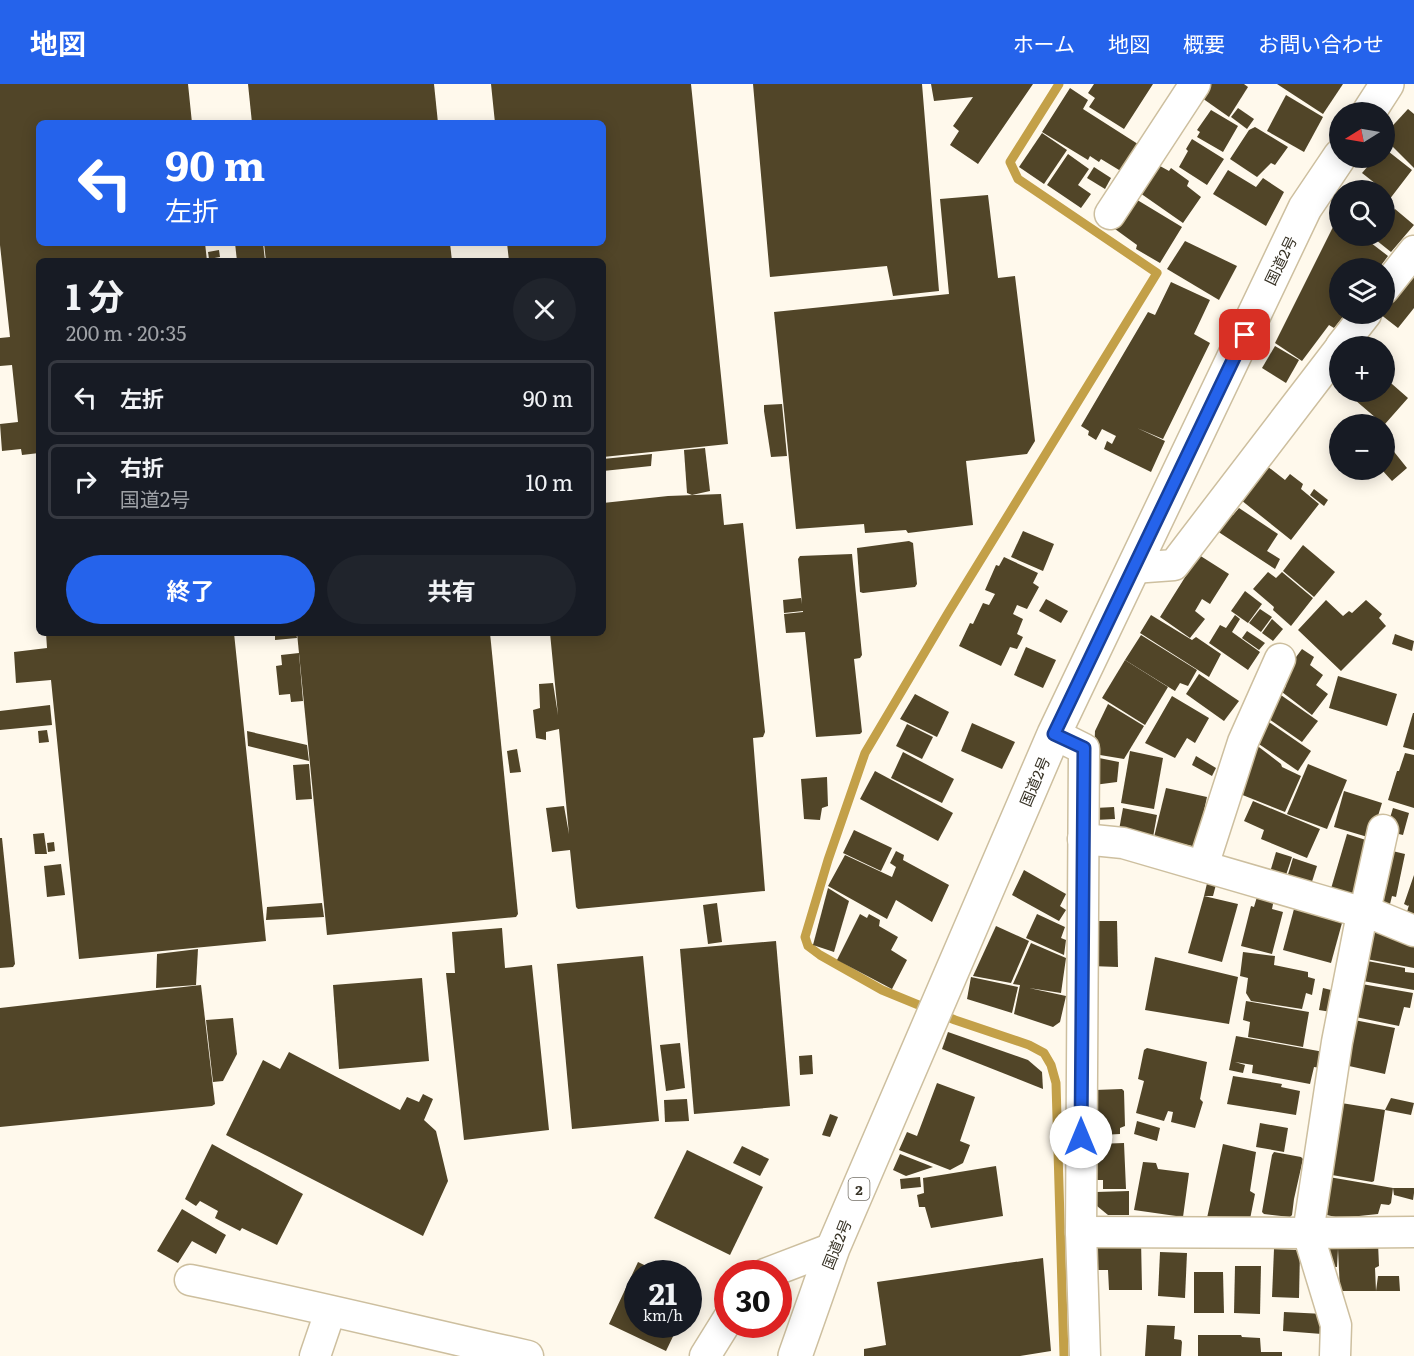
<!DOCTYPE html>
<html lang="ja">
<meta charset="utf-8">
<style>
body{margin:0;font-family:Literata,"Noto Sans JP",serif;background:#20242c;color:#f1f3f6;height:100vh;display:flex;flex-direction:column;font-size:22px;white-space:nowrap}
*{box-sizing:border-box;margin:0}
p{font-size:20px;color:#9ea1a6}
.icon{flex:none;width:33px;height:33px;fill:none;stroke:currentColor;stroke-width:2;stroke-linecap:round;stroke-linejoin:round}
.map{position:relative;flex:1;overflow:hidden}
.panel{position:absolute;left:36px;top:174px;width:570px;height:378px;display:flex;flex-direction:column;background:#171b24;border-radius:9px;box-shadow:0 3px 15px #0003}
.panel>*{flex:none}
.top-card{position:absolute;left:36px;top:36px;width:570px;height:126px;border-radius:9px;box-shadow:0 3px 15px #0003;background:#2563eb;color:#fff;overflow:hidden}
.needle{width:39px;rotate:259deg}
.buttons{position:absolute;left:1329px;top:18px;display:grid;gap:12px}
.buttons a{display:grid;place-items:center;width:66px;height:66px;border-radius:50%;background:#171b24;box-shadow:0 3px 15px #0003;font-size:30px}
.speed{position:absolute;left:624px;top:1176px;display:flex;gap:12px;font-size:30px;font-weight:700;text-align:center}
.speed>*{display:grid;place-content:center;width:78px;height:78px;border-radius:50%;background:#171b24;box-shadow:0 3px 15px #0003;line-height:1}
.speed small{font-size:15px;font-weight:400}
.speed .limit{border:9px solid #d22;background:#fff;color:#111}
.pin{position:absolute;display:grid;place-items:center;width:51px;height:51px;color:#fff;margin:-26px;border-radius:12px;box-shadow:0 3px 9px #0006}
.me{position:absolute;width:66px;margin:-33px;rotate:0deg;stroke-linejoin:round;filter:drop-shadow(0 0 4px #0008)}
.turn{display:flex;align-items:center;gap:21px;height:126px;padding:0 30px;font-size:27px}
.turn .icon{width:78px;height:78px;stroke-width:2.5}
.turn b{display:block;font-size:42px;line-height:51px}
.round{display:grid;place-items:center;flex:none;width:63px;height:63px;border-radius:32px;background:#20242c}
.summary{display:flex;align-items:center;justify-content:space-between;height:102px;padding:0 30px}
h1{font-size:36px;font-weight:700;line-height:45px}
.cta{display:flex;gap:12px;margin-top:auto;padding:12px 30px}
.cta a{flex:1;height:69px;border-radius:36px;background:#2563eb;color:#fff;font-size:24px;font-weight:700;line-height:69px;text-align:center}
.cta a+a{background:#20242c;color:#f1f3f6}
ul{padding:0;list-style:none}
li{display:flex;align-items:center;gap:18px;height:75px;margin:0 12px 9px;padding:0 18px;border:3px solid #363941;border-radius:9px}
li div{flex:1}
li b{display:block;font-size:22px}
li em{font-style:normal}
header{display:flex;align-items:center;gap:36px;box-sizing:border-box;height:84px;padding:0 30px;background:#2563eb;color:#fff}
header strong{font-size:28px}
nav{display:flex;gap:33px;margin-inline-start:auto;font-size:21px}
.map>svg:first-child{display:block}
.lines{fill:none;stroke-linecap:round;stroke-linejoin:round}
.stream{stroke:#c3a048;stroke-width:9}
.building{fill:#514528}
.minor-casing{stroke:#cdbf9f;stroke-width:33}
.trunk-casing{stroke:#cdbf9f;stroke-width:36}
.minor{stroke:#fff;stroke-width:30}
.trunk{stroke:#fff;stroke-width:33}
.route-casing{stroke:#184099;stroke-width:15}
.route{stroke:#2563eb;stroke-width:10}
.labels{text-anchor:middle;dominant-baseline:central;stroke-width:6;stroke-linejoin:round;paint-order:stroke}
.shield{fill:#fff;stroke:#747067;stroke-width:1.5}
.shield-label{font-size:14px;font-weight:bold;fill:#383326}
.street-label{font-size:15px;fill:#383326;stroke:#fff}
</style>
<header>
<strong>地図</strong>
<nav><a>ホーム</a><a>地図</a><a>概要</a><a>お問い合わせ</a></nav>
</header>
<div class="map">
<svg width="1414" height="1272" viewBox="0 0 1414 1272">
<rect width="100%" height="100%" fill="#fff9ec"/>
<g class="lines">
<polyline class="stream" points="1059,0 1010,78 1018,95 1157,189 948,529 865,669 828,776 805,853 808,862 820,871 882,906 955,936 1029,961 1044,969 1051,981 1056,999 1064,1272"/>
</g>
<g class="building">
<polygon points="0,0 188,0 192,39 39,39 39,159 205,159 207,177 39,177 39,369 22,371 21,365 2,367 0,340 18,338 12,281 0,282 0,254 10,253 0,161"/>
<polygon points="248,0 434,0 438,39 252,39"/>
<polygon points="491,0 691,0 728,360 603,373 603,177 509,177 507,159 603,159 603,39 495,39"/>
<polygon points="753,0 922,0 939,207 893,212 887,182 770,193"/>
<polygon points="931,0 1033,0 978,80 950,61 959,47 953,42 973,13 934,17"/>
<polygon points="1094,0 1153,0 1124,45 1089,23 1095,14 1088,9"/>
<polygon points="1211,0 1244,0 1248,3 1229,33 1202,14"/>
<polygon points="1277,0 1343,0 1323,30"/>
<polygon points="1070,4 1088,16 1083,25 1141,62 1124,89 1101,75 1099,78 1090,72 1088,76 1042,48"/>
<polygon points="1286,11 1323,33 1304,68 1267,47"/>
<polygon points="1238,24 1254,35 1247,45 1231,33"/>
<polygon points="1408,25 1414,30 1414,84 1384,54 1384,51"/>
<polygon points="1211,26 1238,42 1223,68 1197,53 1200,48 1197,46"/>
<polygon points="1255,43 1288,63 1275,81 1271,79 1257,93 1230,75 1249,46"/>
<polygon points="1042,49 1067,66 1044,100 1019,83"/>
<polygon points="1192,55 1224,75 1207,101 1179,83 1188,67 1186,65"/>
<polygon points="1384,64 1412,86 1389,116 1384,112 1384,106 1376,106 1373,104 1376,100 1362,89 1375,74 1384,74"/>
<polygon points="1068,70 1089,85 1078,101 1091,110 1081,124 1047,101"/>
<polygon points="1160,82 1169,87 1171,84 1189,97 1187,102 1201,113 1183,139 1140,109"/>
<polygon points="1094,83 1111,94 1105,105 1087,94"/>
<polygon points="1228,86 1256,103 1263,94 1284,108 1266,142 1213,110"/>
<polygon points="1357,98 1370,106 1351,106"/>
<polygon points="988,111 998,194 1015,192 1035,357 1027,370 966,377 973,441 908,449 906,446 865,449 864,440 796,445 774,228 949,210 940,115"/>
<polygon points="1134,114 1182,143 1160,179 1136,165 1137,161 1115,145"/>
<polygon points="1395,125 1414,141 1391,168 1371,152 1384,152 1384,137"/>
<polygon points="1340,129 1340,152 1362,152 1388,172 1379,184 1340,184 1340,230 1345,230 1334,244 1329,241 1302,277 1275,259"/>
<polygon points="1185,157 1237,182 1219,216 1167,185"/>
<polygon points="235,159 263,159 265,177 237,177"/>
<polygon points="264,159 450,159 452,177 266,177"/>
<polygon points="219,166 220,173 209,175 208,168"/>
<polygon points="1413,186 1414,187 1414,224 1398,244 1380,230 1384,230 1384,221"/>
<polygon points="1171,198 1210,216 1194,250 1210,259 1163,355 1137,344 1165,357 1151,388 1104,365 1107,357 1112,360 1116,352 1102,345 1096,356 1088,351 1089,347 1081,342 1148,228 1155,231"/>
<polygon points="1275,262 1299,276 1286,299 1262,284"/>
<polygon points="1384,293 1408,314 1385,340 1383,340 1348,310 1350,308 1384,308"/>
<polygon points="782,320 787,372 771,373 764,327 764,321"/>
<polygon points="705,364 710,407 692,411 687,409 684,366"/>
<polygon points="1391,364 1407,384 1392,397 1382,386 1384,386 1384,370"/>
<polygon points="652,370 651,382 603,387 603,375"/>
<polygon points="1267,382 1285,396 1290,390 1303,400 1301,405 1319,420 1291,456 1241,416"/>
<polygon points="1314,405 1328,416 1324,422 1310,411"/>
<polygon points="721,410 724,441 743,439 765,648 763,653 753,654 765,807 578,825 576,823 570,766 552,768 546,724 564,722 569,750 559,645 546,648 546,656 536,654 533,626 540,624 539,600 553,599 558,631 550,549 603,549 603,419 668,412"/>
<polygon points="1239,424 1278,450 1267,467 1280,475 1275,485 1217,447 1229,430 1233,431"/>
<polygon points="1023,447 1054,460 1043,487 1011,473"/>
<polygon points="909,457 913,459 917,500 915,503 863,509 860,508 857,464"/>
<polygon points="1303,461 1335,488 1314,513 1283,487"/>
<polygon points="852,470 862,571 860,574 854,575 862,648 860,650 816,653 805,548 786,549 784,530 803,528 803,527 784,529 783,516 801,514 802,520 798,475 800,472"/>
<polygon points="1199,471 1229,490 1210,520 1202,515 1195,527 1205,535 1190,554 1160,533"/>
<polygon points="1004,473 1038,489 1033,499 1039,503 1027,525 1017,521 1013,530 1023,535 1017,550 1023,553 1017,565 1010,563 1001,582 959,562 970,539 973,540 983,519 989,521 995,510 985,506 996,481 999,482"/>
<polygon points="1268,488 1276,494 1282,488 1313,514 1291,542 1273,526 1274,523 1253,505"/>
<polygon points="1245,507 1262,520 1248,539 1231,527"/>
<polygon points="1046,515 1068,527 1061,539 1039,527"/>
<polygon points="1326,516 1343,532 1349,527 1352,529 1366,516 1382,530 1379,534 1386,542 1341,587 1298,546"/>
<polygon points="1260,525 1272,533 1261,548 1249,539"/>
<polygon points="1151,531 1192,556 1196,553 1221,570 1209,593 1140,549"/>
<polygon points="1235,531 1240,535 1232,548 1260,568 1248,586 1209,559 1220,541 1226,544"/>
<polygon points="1272,535 1283,545 1273,557 1262,549"/>
<polygon points="1247,547 1265,559 1259,566 1242,554"/>
<polygon points="46,549 234,549 266,857 79,875 51,596 16,599 14,568 47,564"/>
<polygon points="275,549 296,549 297,554 275,556"/>
<polygon points="297,549 490,549 518,830 516,833 327,851"/>
<polygon points="1395,550 1414,557 1412,567 1392,560"/>
<polygon points="1141,551 1197,586 1188,602 1180,599 1175,607 1125,576"/>
<polygon points="1026,563 1056,576 1043,604 1014,591"/>
<polygon points="1302,565 1314,573 1310,581 1323,591 1316,601 1328,610 1312,631 1282,608 1286,602 1279,596"/>
<polygon points="299,569 303,617 291,618 290,610 279,611 276,582 282,581 281,571"/>
<polygon points="1125,576 1168,603 1145,641 1102,614"/>
<polygon points="1199,590 1239,617 1224,637 1186,610"/>
<polygon points="1338,592 1397,610 1387,642 1329,624"/>
<polygon points="1278,609 1318,637 1302,658 1263,631"/>
<polygon points="915,610 949,628 937,653 900,635"/>
<polygon points="1172,612 1209,634 1195,659 1187,654 1175,674 1145,659"/>
<polygon points="1108,620 1144,642 1124,675 1094,670 1095,647"/>
<polygon points="50,621 52,641 0,646 0,627"/>
<polygon points="1413,629 1414,629 1414,666 1403,663"/>
<polygon points="1266,636 1311,667 1298,687 1253,656"/>
<polygon points="972,639 1015,658 1002,685 961,667"/>
<polygon points="907,640 933,653 922,675 896,662"/>
<polygon points="47,646 49,658 39,659 38,647"/>
<polygon points="247,647 307,661 309,677 248,662"/>
<polygon points="1251,657 1281,680 1282,683 1301,692 1285,728 1235,708"/>
<polygon points="517,665 521,688 510,689 507,667"/>
<polygon points="1130,667 1163,674 1154,725 1121,719"/>
<polygon points="903,668 954,695 942,719 891,694"/>
<polygon points="1405,669 1414,671 1414,724 1388,716 1397,687 1399,687"/>
<polygon points="1196,672 1216,684 1212,692 1192,681"/>
<polygon points="1094,673 1119,678 1117,698 1094,701"/>
<polygon points="309,680 312,715 296,716 293,681"/>
<polygon points="1308,680 1347,696 1327,745 1287,730"/>
<polygon points="875,687 953,729 938,757 860,715"/>
<polygon points="827,693 828,722 822,724 820,736 804,735 801,695"/>
<polygon points="1166,704 1207,713 1196,763 1154,753"/>
<polygon points="1344,707 1382,719 1371,754 1334,743"/>
<polygon points="1253,717 1320,745 1307,774 1261,755 1264,746 1244,737"/>
<polygon points="1114,723 1115,735 1095,736 1095,724"/>
<polygon points="1123,724 1157,731 1153,753 1118,751"/>
<polygon points="1393,724 1409,729 1403,751 1386,747"/>
<polygon points="854,746 892,764 881,787 843,769"/>
<polygon points="44,749 47,770 35,770 33,750"/>
<polygon points="1347,750 1369,757 1352,815 1330,808"/>
<polygon points="0,754 2,754 15,880 13,883 0,884"/>
<polygon points="54,758 55,767 48,768 47,759"/>
<polygon points="1384,765 1405,770 1396,813 1392,812 1388,828 1371,824"/>
<polygon points="896,767 904,771 903,776 949,801 932,838 896,816 887,835 828,802 845,771 892,793 896,783 890,779"/>
<polygon points="1276,768 1292,773 1283,800 1268,795"/>
<polygon points="1293,774 1317,782 1309,807 1285,800"/>
<polygon points="61,780 65,811 47,813 44,782"/>
<polygon points="1024,786 1066,810 1060,822 1066,826 1059,837 1012,811"/>
<polygon points="1209,791 1218,793 1213,812 1204,812"/>
<polygon points="1414,791 1414,841 1404,838 1409,821 1408,822 1404,820"/>
<polygon points="828,804 849,817 834,868 813,861"/>
<polygon points="1259,806 1275,810 1272,825 1283,828 1272,870 1241,862 1251,822 1254,823"/>
<polygon points="1204,812 1238,820 1222,878 1188,869"/>
<polygon points="322,819 324,833 266,836 267,823"/>
<polygon points="717,819 722,858 708,860 703,821"/>
<polygon points="1294,825 1342,839 1331,879 1283,866"/>
<polygon points="860,830 867,834 869,830 880,836 879,842 898,853 891,866 907,876 892,905 837,876"/>
<polygon points="1037,830 1065,843 1061,854 1066,856 1064,871 1026,854"/>
<polygon points="1093,837 1117,837 1118,883 1091,882"/>
<polygon points="996,842 1029,857 1011,899 973,892"/>
<polygon points="502,844 505,884 532,881 549,1046 464,1056 446,889 455,889 452,848"/>
<polygon points="1369,846 1399,852 1414,859 1414,884 1361,874"/>
<polygon points="776,857 790,1022 694,1030 680,865"/>
<polygon points="1031,859 1066,874 1061,909 1029,904 1066,912 1060,938 1053,943 1014,930 1020,901 1013,900"/>
<polygon points="198,865 196,901 156,904 157,870"/>
<polygon points="1243,868 1275,872 1274,881 1308,888 1308,893 1315,895 1312,911 1306,909 1302,925 1251,917 1246,909 1248,894 1240,892"/>
<polygon points="643,872 659,1037 572,1045 557,880"/>
<polygon points="1155,873 1238,893 1229,940 1145,926"/>
<polygon points="1362,876 1405,884 1405,888 1414,889 1414,906 1357,896"/>
<polygon points="971,893 1018,903 1012,929 967,915"/>
<polygon points="422,894 429,977 339,985 333,901"/>
<polygon points="1356,899 1413,909 1410,924 1404,923 1399,942 1351,932"/>
<polygon points="201,901 215,1020 212,1022 0,1043 0,924"/>
<polygon points="1323,904 1335,907 1331,928 1319,926"/>
<polygon points="1246,917 1309,928 1303,963 1248,953 1250,938 1243,936"/>
<polygon points="233,934 237,970 223,997 213,998 206,936"/>
<polygon points="1349,935 1395,944 1385,990 1349,982 1351,968 1344,966"/>
<polygon points="948,948 1028,976 1042,988 1043,1005 942,965"/>
<polygon points="1236,952 1324,968 1321,984 1314,983 1310,1000 1252,989 1253,981 1235,978 1245,981 1243,989 1229,986"/>
<polygon points="680,959 685,1004 666,1007 660,961"/>
<polygon points="1147,964 1207,978 1200,1015 1203,1018 1195,1044 1171,1038 1173,1028 1168,1027 1164,1037 1136,1029 1144,997 1138,995 1144,966"/>
<polygon points="289,968 400,1026 407,1013 419,1018 423,1010 433,1015 424,1036 436,1047 448,1097 423,1152 226,1051 263,976 280,985"/>
<polygon points="812,971 813,990 800,991 799,972"/>
<polygon points="1233,992 1282,1000 1281,1003 1300,1007 1296,1031 1227,1020"/>
<polygon points="937,999 975,1013 960,1057 970,1061 963,1079 950,1086 899,1066 907,1048 917,1052"/>
<polygon points="1122,1005 1124,1007 1125,1042 1120,1044 1120,1050 1101,1051 1099,1035 1096,1034 1095,1006"/>
<polygon points="1391,1014 1414,1019 1411,1031 1385,1026"/>
<polygon points="687,1015 689,1037 665,1038 664,1016"/>
<polygon points="1335,1018 1385,1026 1374,1097 1372,1098 1332,1091 1336,1059"/>
<polygon points="830,1030 838,1033 830,1053 822,1051"/>
<polygon points="1137,1037 1160,1044 1157,1057 1134,1050"/>
<polygon points="1260,1039 1288,1044 1284,1068 1256,1063"/>
<polygon points="1124,1059 1126,1105 1103,1105 1103,1096 1097,1096 1096,1060"/>
<polygon points="212,1060 303,1110 277,1161 242,1144 240,1147 215,1134 218,1127 200,1117 196,1122 185,1115"/>
<polygon points="1223,1060 1256,1068 1250,1107 1255,1110 1250,1135 1207,1134"/>
<polygon points="742,1062 769,1075 760,1092 733,1079"/>
<polygon points="687,1066 763,1103 730,1171 654,1134"/>
<polygon points="1274,1068 1301,1073 1303,1075 1294,1115 1292,1131 1290,1133 1264,1130 1262,1128 1272,1071"/>
<polygon points="900,1070 933,1083 906,1092 893,1086"/>
<polygon points="1143,1078 1156,1079 1158,1085 1189,1089 1183,1133 1134,1126"/>
<polygon points="996,1082 1003,1132 931,1144 925,1123 919,1123 917,1111 924,1109 923,1094"/>
<polygon points="1323,1092 1393,1104 1414,1104 1414,1109 1413,1116 1394,1111 1393,1104 1391,1119 1389,1121 1381,1120 1378,1130 1340,1134 1318,1129"/>
<polygon points="920,1093 921,1103 901,1105 900,1095"/>
<polygon points="1129,1107 1129,1131 1108,1131 1097,1122 1096,1108"/>
<polygon points="182,1125 226,1151 216,1170 192,1157 178,1179 157,1167"/>
<polygon points="1141,1155 1142,1206 1109,1206 1108,1186 1098,1186 1097,1158"/>
<polygon points="1378,1159 1379,1182 1375,1184 1376,1207 1378,1192 1399,1192 1400,1207 1340,1207 1338,1165 1337,1183 1323,1183 1324,1161"/>
<polygon points="1274,1165 1300,1166 1299,1214 1272,1213"/>
<polygon points="1160,1168 1187,1169 1185,1214 1158,1212"/>
<polygon points="1043,1174 1051,1267 1020,1272 864,1272 864,1265 886,1261 877,1198"/>
<polygon points="638,1178 663,1190 638,1190 638,1240 679,1240 666,1267 609,1240"/>
<polygon points="1235,1182 1261,1182 1260,1230 1234,1229"/>
<polygon points="1194,1188 1223,1188 1224,1229 1194,1229"/>
<polygon points="688,1202 696,1206 688,1221"/>
<polygon points="1284,1228 1324,1230 1322,1250 1283,1247"/>
<polygon points="1147,1241 1175,1242 1174,1255 1181,1256 1182,1258 1181,1272 1145,1272"/>
<polygon points="1198,1251 1241,1251 1242,1253 1260,1254 1261,1268 1282,1268 1282,1272 1198,1272"/>
</g>
<g class="lines">
<defs>
<g id="minor">
<polyline points="1110,130 1195,0"/>
<polyline points="1384,205 1414,167"/>
<polyline points="1341,262 1366,230"/>
<polyline points="1133,484 1174,481 1340,264"/>
<polyline points="1054,650 1084,665 1081,1148 1085,1272"/>
<polyline points="1083,755 1123,759 1364,829"/>
<polyline points="1203,782 1243,658 1280,575"/>
<polyline points="1365,827 1414,847"/>
<polyline points="1081,1148 1308,1149 1414,1148"/>
<polyline points="765,1190 833,1164"/>
<path d="M190 1196C303 1219 416 1247 528 1272"/>
<polyline points="315,1272 330,1228"/>
<polyline points="705,1272 728,1235"/>
<polyline points="1335,1272 1336,1241 1308,1149 1337,958 1361,835 1365,827 1383,746"/>
</g>
<g id="trunk">
<polyline points="1369,28 1387,0"/>
<polyline points="795,1272 833,1164 1054,650 1305,124 1340,72"/>
</g>
</defs>
<use href="#minor" class="minor-casing"/>
<use href="#trunk" class="trunk-casing"/>
<use href="#minor" class="minor"/>
<use href="#trunk" class="trunk"/>
</g>
<g class="lines">
<defs>
<polyline id="route" points="1081,1053 1084,664 1054,650 1245,251"/>
</defs>
<use href="#route" class="route-casing"/>
<use href="#route" class="route"/>
</g>
<g class="labels">
<rect class="shield" x="848.5" y="1094" width="21" height="22" rx="4.5"/>
<g class="shield-label">
<text x="859" y="1105">2</text>
</g>
<g class="street-label">
<text transform="translate(1280 176) rotate(-64)">国道2号</text>
<text transform="translate(1034 697) rotate(-67)">国道2号</text>
<text transform="translate(836 1160) rotate(-68)">国道2号</text>
</g>
</g>
</svg>
<div class="buttons">
<a><svg class="needle" viewBox="-14 -14 28 28"><path d="M0-13l5 13h-10z" fill="#e53935"/><path d="M0 13l5-13h-10z" fill="#9ea1a6"/></svg></a>
<a><svg class="icon" aria-label="search" viewBox="0 0 24 24"><circle cx="10" cy="10" r="6"/><path d="M15 15l6 6"/></svg></a>
<a><svg class="icon" aria-label="layers" viewBox="0 0 24 24"><path d="M12 4l9 5-9 5-9-5zM3 14l9 5 9-5"/></svg></a>
<a>+</a>
<a>−</a>
</div>
<div class="speed"><div>21<small>km/h</small></div><div class="limit">30</div></div>
<div class="pin" style="left:1245px;top:251px;background:#d93025"><svg class="icon" aria-label="arrive" viewBox="0 0 24 24"><path d="M6 21V4h12l-3 4 3 4H6"/></svg></div>
<svg class="me" style="left:1081px;top:1053px" viewBox="-20 -20 40 40"><circle r="19" fill="#fff"/><path d="M0-13L10 11 0 6-10 11z" fill="#2563eb"/></svg>
<div class="top-card">
<div class="turn"><svg class="icon" aria-label="left" viewBox="0 0 24 24"><path d="M17 20v-9H6M10 6l-5 5 5 5"/></svg><div><b>90 m</b>左折</div></div>
</div>
<section class="panel">
<div class="summary"><div><h1>1 分</h1><p>200 m · 20:35</p></div><a class="round"><svg class="icon" aria-label="close" viewBox="0 0 24 24"><path d="M6 6l12 12M18 6L6 18"/></svg></a></div>
<ul>
<li><svg class="icon" aria-label="left" viewBox="0 0 24 24"><path d="M17 20v-9H6M10 6l-5 5 5 5"/></svg><div><b>左折</b></div><em>90 m</em></li>
<li><svg class="icon" aria-label="right" viewBox="0 0 24 24"><path d="M7 20v-9h11M14 6l5 5-5 5"/></svg><div><b>右折</b><p>国道2号</p></div><em>10 m</em></li>
</ul>
<div class="cta"><a>終了</a><a>共有</a></div>
</section>
</div>
